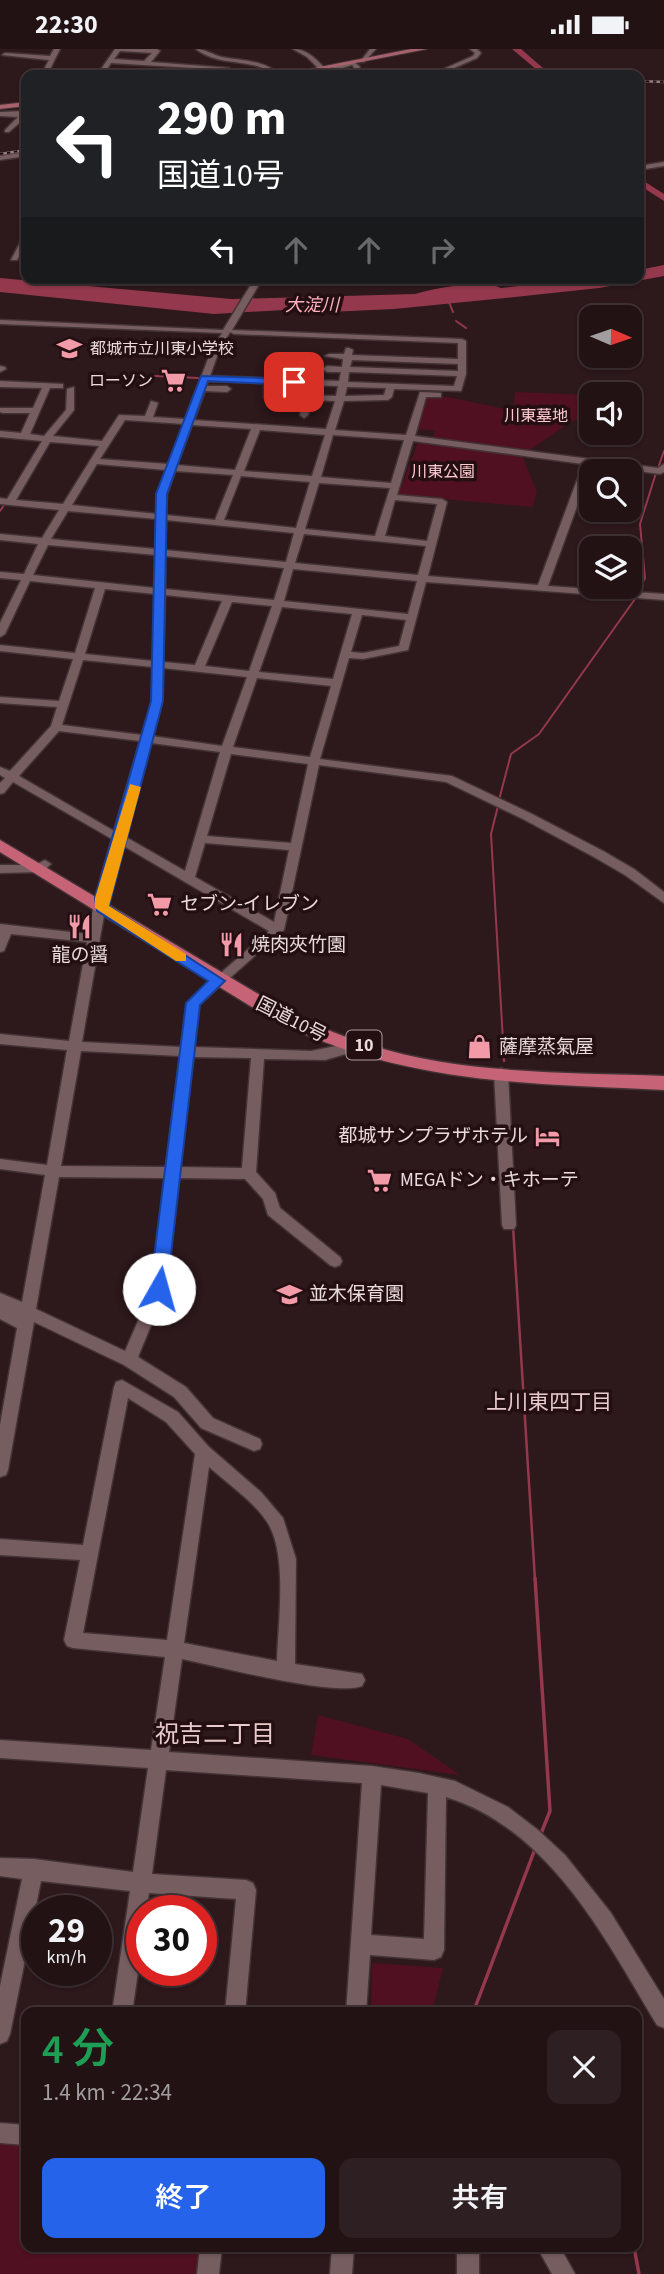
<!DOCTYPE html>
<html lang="ja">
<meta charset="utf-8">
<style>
body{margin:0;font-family:"Source Sans 3","Noto Sans JP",sans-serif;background:#2e2022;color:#f1f3f6;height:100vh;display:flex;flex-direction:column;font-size:26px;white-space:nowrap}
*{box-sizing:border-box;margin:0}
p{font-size:23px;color:#a29ea0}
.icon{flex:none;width:38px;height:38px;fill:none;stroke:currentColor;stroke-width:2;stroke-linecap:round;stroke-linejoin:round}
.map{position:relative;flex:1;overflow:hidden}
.sheet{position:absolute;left:21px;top:1958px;width:621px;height:245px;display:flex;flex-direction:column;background:#221214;border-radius:14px;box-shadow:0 2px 5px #0004,0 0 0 2px #3f3234}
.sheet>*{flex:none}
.banner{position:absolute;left:21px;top:21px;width:623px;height:214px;border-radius:14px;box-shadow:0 2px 5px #0004,0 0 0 2px #3f3234;background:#202124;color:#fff;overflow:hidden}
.needle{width:46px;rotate:92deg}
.tools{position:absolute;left:579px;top:256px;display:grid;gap:14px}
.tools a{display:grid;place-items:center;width:63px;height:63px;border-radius:14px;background:#221214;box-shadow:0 2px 5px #0004,0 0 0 2px #3f3234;font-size:35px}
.speed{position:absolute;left:21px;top:1846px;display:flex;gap:14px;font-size:35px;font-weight:700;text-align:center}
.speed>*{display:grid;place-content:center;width:91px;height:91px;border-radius:50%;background:#221214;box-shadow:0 2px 5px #0004,0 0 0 2px #3f3234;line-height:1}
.speed small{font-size:18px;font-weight:400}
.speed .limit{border:10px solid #d22;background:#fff;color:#111}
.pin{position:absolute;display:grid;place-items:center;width:60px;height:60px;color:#fff;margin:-30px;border-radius:14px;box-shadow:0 4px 10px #0006}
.me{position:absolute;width:77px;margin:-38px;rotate:7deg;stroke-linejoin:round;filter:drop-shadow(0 0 5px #0008)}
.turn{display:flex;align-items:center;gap:24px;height:147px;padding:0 21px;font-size:32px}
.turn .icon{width:91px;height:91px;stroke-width:2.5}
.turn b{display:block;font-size:49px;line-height:60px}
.lanes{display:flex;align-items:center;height:66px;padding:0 21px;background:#0003;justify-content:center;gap:35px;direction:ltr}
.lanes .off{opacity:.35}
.round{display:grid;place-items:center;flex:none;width:74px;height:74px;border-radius:14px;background:#2e2022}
.headline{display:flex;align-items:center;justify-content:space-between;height:119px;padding:0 21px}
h1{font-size:42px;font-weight:600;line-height:52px;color:#1e9e55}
.primary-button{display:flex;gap:14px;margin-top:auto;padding:14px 21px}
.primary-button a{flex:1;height:80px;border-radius:14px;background:#2563eb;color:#fff;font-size:28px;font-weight:600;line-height:80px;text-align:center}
.primary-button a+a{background:#2e2022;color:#f1f3f6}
.status{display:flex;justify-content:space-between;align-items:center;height:49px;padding:0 35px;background:#221214;direction:ltr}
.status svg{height:19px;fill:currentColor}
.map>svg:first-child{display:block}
.green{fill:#501021}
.water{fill:#94394d}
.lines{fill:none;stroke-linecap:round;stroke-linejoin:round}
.stream-far2{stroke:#94394d;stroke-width:2}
.stream-far1{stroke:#94394d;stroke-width:2.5}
.stream{stroke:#94394d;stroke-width:3.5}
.river{fill:#94394d;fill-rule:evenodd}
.minor-casing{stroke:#433335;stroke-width:3}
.major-casing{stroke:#433335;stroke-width:2}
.highway-casing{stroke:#433335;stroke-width:3}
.minor{fill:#765d60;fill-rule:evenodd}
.major{fill:#a7616d;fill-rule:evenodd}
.highway{fill:#c76376;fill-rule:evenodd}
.rail-casing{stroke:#928082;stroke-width:2.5}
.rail{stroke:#230f12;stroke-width:2;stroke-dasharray:3.5;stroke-linecap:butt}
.route{fill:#2563eb;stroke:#184099;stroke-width:2}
.slow{fill:#f59e0b}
.labels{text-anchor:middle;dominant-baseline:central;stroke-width:7;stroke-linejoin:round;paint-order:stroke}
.far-poi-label{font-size:16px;fill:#e9dadc;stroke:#230f12;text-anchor:start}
.far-park-label{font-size:16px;fill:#fdc8cf;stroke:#230f12}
.far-water-label{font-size:18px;font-style:italic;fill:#feb1bc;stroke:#230f12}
.shield{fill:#230f12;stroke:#ae9d9f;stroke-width:2}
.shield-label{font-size:18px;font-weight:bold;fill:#e9dadc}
.poi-label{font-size:19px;fill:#e9dadc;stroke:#230f12;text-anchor:start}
.street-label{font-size:19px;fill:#e9dadc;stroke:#230f12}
.neighbourhood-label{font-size:21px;fill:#e8cacd;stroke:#230f12}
.near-neighbourhood-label{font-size:24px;fill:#e8cacd;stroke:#230f12}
</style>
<div class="status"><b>22:30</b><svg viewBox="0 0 49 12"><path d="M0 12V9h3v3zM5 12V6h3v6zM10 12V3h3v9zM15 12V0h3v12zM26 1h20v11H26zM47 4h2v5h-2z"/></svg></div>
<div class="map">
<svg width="664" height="2225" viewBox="0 0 664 2225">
<rect width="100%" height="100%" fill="#2d181b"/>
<g class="green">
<polygon points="515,343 591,346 591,375 574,371 530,401 432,390 435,382 416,380 425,347 449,348 513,362"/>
<polygon points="419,391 522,406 537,443 532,458 398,446"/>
<polygon points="318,1666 408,1690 460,1726 311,1706"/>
<polygon points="372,1914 443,1919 432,1963 371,1963"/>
<polygon points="0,2092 26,2094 26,2198 202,2198 199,2225 0,2225"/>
</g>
<path class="water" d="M664 216V227L599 239 505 249 394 260 307 264 315 261 302 260 214 265 0 243V229L231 250 415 245C445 237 475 233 506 234L493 236 501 239 584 229H639V221Z"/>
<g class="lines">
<g class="stream-far2">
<polyline points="449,253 453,263"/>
<polyline points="456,272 466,279"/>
<polyline points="155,327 198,329"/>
<polyline points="658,419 664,402"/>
<polyline points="0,462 6,453"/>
<polyline points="638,543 645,529 640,475 656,424"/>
<polyline points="499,751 511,705 539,685 635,550"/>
<polyline points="498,757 491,785 503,992"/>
</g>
<g class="stream-far1">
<polyline points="503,991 504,1012"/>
<polyline points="513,1177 535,1531"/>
</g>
<g class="stream">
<polyline points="535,1529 550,1762 540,1787"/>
<polyline points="473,1964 535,1800"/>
<polyline points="634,2198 639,2225"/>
</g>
<g class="river">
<polygon points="512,0 521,0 551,26 543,26"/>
<polygon points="639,129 664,145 664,152 639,136"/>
</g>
<defs>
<g id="minor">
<polygon points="54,0 60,0 47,26 41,26 49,11 2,6 5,4 50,7"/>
<path d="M115 0H157L160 2 151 13 229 19 226 21 111 14 103 26H97ZM120 2 152 4 144 12 114 10Z"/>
<path d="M196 0C205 0 213 6 222 8 243 12 265 11 280 26 272 26 268 21 260 18 238 11 215 15 196 0Z"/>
<path d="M293 0C309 0 318 13 329 23L331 19 353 12 360 18 355 26H349L354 18 352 16 336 21 334 26H325L307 8Z"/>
<polygon points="370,0 376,0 364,13 360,13"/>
<polygon points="470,0 477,0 481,4 477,9 438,26 430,26 473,7 475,4"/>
<polygon points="155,23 157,26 151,26 153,24"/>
<polygon points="26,62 26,68 9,83 5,83 5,81 18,68 0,67 0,63"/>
<polygon points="26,103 26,107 0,111 0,107"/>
<polygon points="664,113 664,117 639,121 639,117"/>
<polygon points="23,188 26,188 26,196 17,211 11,211"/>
<path d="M255 229H263L232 281 462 290 466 292V325L461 342 394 340 392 348 388 351 344 352 335 381 406 386 420 343 441 344V348H426L415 387 658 419 664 415V423L660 425 592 416 548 537 664 545V551L426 533 408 601 363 610 349 609 320 710 452 727 532 765 603 802 634 820 664 843V854L625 826 594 808 523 770 446 733 319 716 284 881 231 928 227 929 221 925 223 922 269 882 122 796 107 849 82 993 181 998 187 954 214 929H222L224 932 222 935 199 956 194 998 311 1002 351 994 356 996 358 999 356 1002 325 1011 264 1010 256 1123 275 1144 280 1159 340 1208 342 1212 340 1216 335 1218 330 1216 268 1166 263 1150 245 1130 179 1129 166 1240 138 1308 186 1338 213 1369 260 1390 262 1395 260 1400 254 1402 201 1379 174 1348 124 1316 34 1273 8 1421 6 1426 0 1428V1376L17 1279 0 1270V1244L22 1253 45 1126 0 1120V1110L47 1116 67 1001 0 995V985L69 992 87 893 11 885 4 902 0 903V875L88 885 95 849 112 790 13 733 4 744 0 745V734L5 729 0 726V718L10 722 51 677 57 658 0 654V648L59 652 73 610 0 602V596L75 604 95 539 30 532 5 585 0 588V574L21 531 0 529V523L24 525 38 495 0 491V485L42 489 59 461 0 455V449L7 450 42 392 0 388V382L21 384 30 364H3L0 363V359H33L42 339 0 338V332L63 335V339H50L30 385 44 387 66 361 67 340 74 338V361L53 387 102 392 119 366 145 367 151 352 158 354 153 368 185 370 211 302 222 284 0 275V271L223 281ZM230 283 234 285 458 294V310L352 306 353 301 349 299H346L344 305H329L325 307 343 310 342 318 327 317 323 320 327 323H341L339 332 210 327 219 302ZM352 311 458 315V322L350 318ZM349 323 457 327 454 337 348 333ZM208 332 264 334V349L303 351 300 366 304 369 308 366 312 351 335 352 326 380 194 371 205 342 227 343 231 340 227 337H206ZM273 335 338 337 336 347 272 345ZM347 338 386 339 384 346 345 347ZM125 371 184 375 168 415 100 410ZM192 376 251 380 235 421 177 416ZM260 381 325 386 312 427 244 422ZM333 386 404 391 391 434 321 428ZM413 392 583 415 538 536 428 527 447 453 442 450 397 446ZM50 393 99 397 63 455 16 451ZM97 415 166 421 157 445V465L72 456ZM175 422 233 426 215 471 166 466 167 445ZM241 427 310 433 296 479 224 471ZM319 434 390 439 375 487 305 480ZM395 451 437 455 427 492 385 487ZM68 462 157 470 156 500 51 490ZM166 471 294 484 286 513 165 501ZM304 485 426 497 418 526 295 514ZM48 496 156 506 155 539 33 526ZM165 507 284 519 274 551 165 540ZM293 520 417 532 408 565 284 552ZM105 540 155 545 153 612 85 605ZM165 546 222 552 195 616 163 613ZM232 553 272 557 249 622 205 617ZM282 558 352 565 333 630 259 623ZM362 566 406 571 399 597 363 604 351 603ZM83 611 153 618 152 652 142 686 62 676ZM163 619 247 628 222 697 152 687 162 652ZM257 629 331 637 310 708 233 698ZM59 682 140 692 114 782 19 727ZM151 694 220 703 185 822 124 787ZM231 705 308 715 291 794 207 787ZM205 794 289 801 274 873 195 828ZM81 1002 180 1007 166 1118 61 1117ZM193 1008 251 1009 242 1119 180 1118ZM59 1128 165 1129 152 1240 125 1302 36 1260Z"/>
<polygon points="0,317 5,318 6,320 0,323"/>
<polygon points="45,811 51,815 42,823 0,824 0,816 35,816"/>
<polygon points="501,1019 508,1024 516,1176 514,1180 504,1180 502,1176 494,1024"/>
<path d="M122 1331 178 1363 209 1398 261 1443 283 1469 296 1510 295 1615 362 1625 365 1631 362 1637C337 1648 216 1617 182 1610L169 1703 372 1717 419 1724 455 1732 508 1758 538 1781 565 1806 611 1864 664 1950V1979L657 1976C605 1890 550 1780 446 1748L444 1901 441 1908 434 1911 370 1906 366 1964H346L362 1734 166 1721 152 1825 246 1831 253 1834 256 1841 245 1964H225L236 1850 149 1844 146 1862H142V1895L132 1964H112L130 1842 41 1832 10 1985 7 1992 0 1995V1937L22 1830 0 1827V1809L34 1810 133 1823 148 1719 0 1709V1691L151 1701 165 1608 73 1599 67 1597 64 1591 80 1511 0 1506V1490L83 1496 114 1338 116 1333ZM128 1349 166 1373 195 1405 167 1591 83 1584ZM209 1418C228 1435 259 1456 270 1478 287 1511 278 1575 277 1612L184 1594ZM381 1736 428 1744 424 1890 371 1886Z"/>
<polygon points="0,2074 26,2076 26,2096 0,2094"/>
<polygon points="200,2198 222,2198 219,2225 197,2225"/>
<polygon points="332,2198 354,2198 352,2225 330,2225"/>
<rect x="457" y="2198" width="22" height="27"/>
<polygon points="537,2198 560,2198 575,2225 552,2225"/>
</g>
<g id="major">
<polygon points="411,0 427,0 294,26 279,26"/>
<polygon points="26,53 26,57 0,60 0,56"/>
</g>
<path id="highway" d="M0 791 285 961C313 975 340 987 370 996 463 1026 567 1023 664 1027V1041C521 1034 405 1035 273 971L0 803Z"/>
</defs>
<use href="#minor" class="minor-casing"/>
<use href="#major" class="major-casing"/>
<use href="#highway" class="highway-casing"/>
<use href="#minor" class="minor"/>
<use href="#major" class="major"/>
<use href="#highway" class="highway"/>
<defs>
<g id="rail">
<polyline points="639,32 664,33"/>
<polyline points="0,105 26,101"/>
</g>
</defs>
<use href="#rail" class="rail-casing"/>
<use href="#rail" class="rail"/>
</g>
<polygon class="route" points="201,327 294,330 299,333 294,336 208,332 167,445 163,652 109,857 225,932 200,956 167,1240 159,1247 150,1240 186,954 208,932 97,862 95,849 151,652 156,445"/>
<polygon class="slow" points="130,735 141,738 109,857 186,905 186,912 176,912 95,859 95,849"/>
<defs>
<symbol id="school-bare" viewBox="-9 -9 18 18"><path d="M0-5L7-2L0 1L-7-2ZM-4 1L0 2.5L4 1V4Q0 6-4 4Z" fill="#f39aa8" stroke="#230f12" stroke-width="2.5" paint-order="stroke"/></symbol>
<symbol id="supermarket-bare" viewBox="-9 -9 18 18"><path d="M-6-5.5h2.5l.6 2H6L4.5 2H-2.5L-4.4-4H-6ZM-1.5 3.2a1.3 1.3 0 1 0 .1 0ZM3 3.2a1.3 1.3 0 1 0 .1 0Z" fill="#f39aa8" stroke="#230f12" stroke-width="2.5" paint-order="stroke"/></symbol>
<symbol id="restaurant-bare" viewBox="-9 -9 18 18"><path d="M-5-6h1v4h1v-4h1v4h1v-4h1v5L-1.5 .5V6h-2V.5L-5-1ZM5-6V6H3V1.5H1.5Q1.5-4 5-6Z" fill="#f39aa8" stroke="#230f12" stroke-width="2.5" paint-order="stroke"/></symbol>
<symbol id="shop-bare" viewBox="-9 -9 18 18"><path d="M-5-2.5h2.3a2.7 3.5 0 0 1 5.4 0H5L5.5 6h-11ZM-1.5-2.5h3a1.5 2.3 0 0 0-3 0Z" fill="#f39aa8" stroke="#230f12" stroke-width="2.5" paint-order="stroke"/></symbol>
<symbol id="hotel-bare" viewBox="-9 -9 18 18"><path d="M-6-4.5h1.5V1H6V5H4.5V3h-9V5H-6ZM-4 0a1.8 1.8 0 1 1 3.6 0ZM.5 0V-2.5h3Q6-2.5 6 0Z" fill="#f39aa8" stroke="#230f12" stroke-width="2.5" paint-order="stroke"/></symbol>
</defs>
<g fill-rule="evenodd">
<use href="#school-bare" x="52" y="282" width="35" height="35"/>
<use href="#supermarket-bare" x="156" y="314" width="35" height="35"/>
<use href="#supermarket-bare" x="142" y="838" width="35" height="35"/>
<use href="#restaurant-bare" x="62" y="860" width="35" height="35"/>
<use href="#restaurant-bare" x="214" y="878" width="35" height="35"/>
<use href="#shop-bare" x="462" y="980" width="35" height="35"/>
<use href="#hotel-bare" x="530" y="1070" width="35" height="35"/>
<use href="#supermarket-bare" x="362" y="1114" width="35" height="35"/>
<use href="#school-bare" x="272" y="1228" width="35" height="35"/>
</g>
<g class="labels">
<g class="far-poi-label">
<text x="90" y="300">都城市立川東小学校</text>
<text x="153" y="332" text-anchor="end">ローソン</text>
</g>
<g class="far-park-label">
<text x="536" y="367">川東墓地</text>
<text x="443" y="423">川東公園</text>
</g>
<g class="far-water-label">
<text x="312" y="256">大淀川</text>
</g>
<rect class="shield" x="346.5" y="981.5" width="35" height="29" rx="5"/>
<g class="shield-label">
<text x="364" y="996">10</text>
</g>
<g class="poi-label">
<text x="180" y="855">セブン-イレブン</text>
<text x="251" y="896">焼肉夾竹園</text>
<text x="80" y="906" text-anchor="middle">龍の醤</text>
<text x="499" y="998">薩摩蒸氣屋</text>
<text x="528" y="1087" text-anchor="end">都城サンプラザホテル</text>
<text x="400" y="1131">MEGAドン・キホーテ</text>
<text x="309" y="1245">並木保育園</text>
</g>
<g class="street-label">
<text transform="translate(291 971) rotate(27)">国道10号</text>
</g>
<g class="neighbourhood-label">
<text x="549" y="1353">上川東四丁目</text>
</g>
<g class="near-neighbourhood-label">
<text x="215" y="1685">祝吉二丁目</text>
</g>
</g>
</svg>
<div class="tools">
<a><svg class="needle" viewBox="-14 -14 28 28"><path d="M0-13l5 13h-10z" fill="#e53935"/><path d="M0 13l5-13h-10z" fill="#a29ea0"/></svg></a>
<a><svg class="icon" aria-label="sound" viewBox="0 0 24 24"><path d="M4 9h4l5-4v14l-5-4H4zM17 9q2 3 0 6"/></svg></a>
<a><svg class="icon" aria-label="search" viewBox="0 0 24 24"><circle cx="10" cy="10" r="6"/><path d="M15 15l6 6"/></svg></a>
<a><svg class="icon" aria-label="layers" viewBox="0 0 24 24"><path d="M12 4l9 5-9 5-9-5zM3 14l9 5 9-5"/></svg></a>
</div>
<div class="speed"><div>29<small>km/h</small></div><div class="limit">30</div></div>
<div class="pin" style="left:294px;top:333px;background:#d93025"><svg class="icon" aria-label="arrive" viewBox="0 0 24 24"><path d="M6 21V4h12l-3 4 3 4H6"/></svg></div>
<svg class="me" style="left:159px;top:1240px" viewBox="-20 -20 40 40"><circle r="19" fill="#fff"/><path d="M0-13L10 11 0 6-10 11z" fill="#2563eb"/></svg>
<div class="banner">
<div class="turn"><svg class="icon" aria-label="left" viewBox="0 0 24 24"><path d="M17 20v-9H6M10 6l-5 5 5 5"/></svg><div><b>290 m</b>国道10号</div></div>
<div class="lanes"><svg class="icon" aria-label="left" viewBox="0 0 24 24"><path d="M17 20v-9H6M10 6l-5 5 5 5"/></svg><svg class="icon off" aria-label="ahead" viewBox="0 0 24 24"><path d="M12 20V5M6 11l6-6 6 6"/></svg><svg class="icon off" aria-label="ahead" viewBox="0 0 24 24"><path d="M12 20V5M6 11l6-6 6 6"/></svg><svg class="icon off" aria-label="right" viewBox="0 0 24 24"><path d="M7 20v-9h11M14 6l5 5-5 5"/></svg></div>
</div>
<section class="sheet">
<div class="headline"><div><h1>4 分</h1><p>1.4 km · 22:34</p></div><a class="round"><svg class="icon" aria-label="close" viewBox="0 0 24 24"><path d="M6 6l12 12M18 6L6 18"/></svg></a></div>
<div class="primary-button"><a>終了</a><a>共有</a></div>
</section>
</div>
